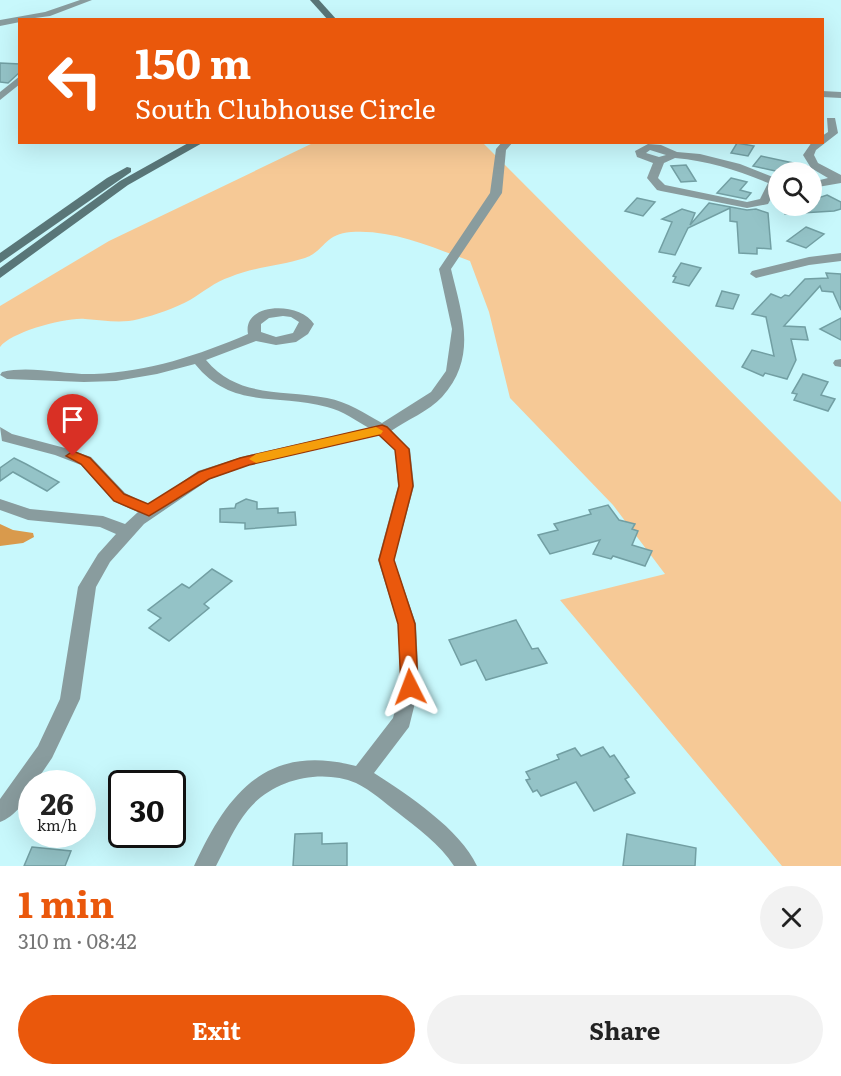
<!DOCTYPE html>
<meta charset="utf-8">
<style>
body{margin:0;font-family:Literata,serif;background:#f2f2f2;color:#222;height:100vh;display:flex;flex-direction:column;font-size:22px;white-space:nowrap}
*{box-sizing:border-box;margin:0}
p{font-size:20px;color:#767676}
.icon{flex:none;width:33px;height:33px;fill:none;stroke:currentColor;stroke-width:2;stroke-linecap:round;stroke-linejoin:round}
.map{position:relative;height:866px;overflow:hidden}
.details{display:flex;flex-direction:column;background:#fff;flex:1}
.details>*{flex:none}
.top-card{position:absolute;left:18px;top:18px;width:806px;height:126px;border-radius:0px;box-shadow:0 6px 24px #0002;background:#ea580c;color:#fff;overflow:hidden}
.fabs{position:absolute;left:768px;top:162px;display:grid;gap:12px}
.fabs a{display:grid;place-items:center;width:54px;height:54px;border-radius:50%;background:#fff;box-shadow:0 6px 24px #0002;font-size:30px}
.speed{position:absolute;left:18px;top:770px;display:flex;gap:12px;font-size:30px;font-weight:700;text-align:center}
.speed>*{display:grid;place-content:center;width:78px;height:78px;border-radius:50%;background:#fff;box-shadow:0 6px 24px #0002;line-height:1}
.speed small{font-size:15px;font-weight:400}
.speed .limit{border:3px solid #111;border-radius:9px;background:#fff;color:#111}
.pin{position:absolute;display:grid;place-items:center;width:51px;height:51px;color:#fff;margin:-62px -26px;border-radius:50% 50% 50% 0;rotate:-45deg;box-shadow:0 0 6px #0007}
.pin .icon{rotate:45deg}
.me{position:absolute;width:66px;margin:-33px;rotate:357deg;stroke-linejoin:round;filter:drop-shadow(0 0 4px #0008)}
.turn{display:flex;align-items:center;gap:21px;height:126px;padding:0 18px;font-size:27px}
.turn .icon{width:78px;height:78px;stroke-width:2.5}
.turn b{display:block;font-size:42px;line-height:51px}
.round{display:grid;place-items:center;flex:none;width:63px;height:63px;border-radius:32px;background:#f2f2f2}
.overview{display:flex;align-items:center;justify-content:space-between;height:102px;padding:0 18px}
h1{font-size:36px;font-weight:700;line-height:45px;color:#ea580c}
.cta{display:flex;gap:12px;margin-top:auto;padding:12px 18px}
.cta a{flex:1;height:69px;border-radius:36px;background:#ea580c;color:#fff;font-size:24px;font-weight:700;line-height:69px;text-align:center}
.cta a+a{background:#f2f2f2;color:#222}
.map>svg:first-child{display:block}
.green{fill:#f6c996}
.water{fill:#d99a4c}
.building{fill:#94c3c7;stroke:#729fa3;stroke-width:1.5}
.lines{fill:none;stroke-linecap:round;stroke-linejoin:round}
.minor{fill:#899c9e;fill-rule:evenodd}
.tertiary{fill:#899c9e;fill-rule:evenodd}
.secondary{fill:#597678;fill-rule:evenodd}
.route{fill:#ea580c;stroke:#983908;stroke-width:1.5}
.slow{fill:#f59e0b}
</style>
<div class="map">
<svg width="841" height="866" viewBox="0 0 841 866">
<rect width="100%" height="100%" fill="#c8f8fc"/>
<path class="green" d="M313 143H483L841 502V866H782L560 600 665 574 613 505 510 398 489 312 470 261C432 247 392 229 351 232 324 234 325 251 305 258 280 266 253 267 230 277 215 282 203 292 190 300 175 308 156 315 139 319 120 324 104 320 85 319 66 317 11 332 0 347V306L109 241Z"/>
<polygon class="water" points="0,524 13,530 33,533 34,537 23,543 0,546"/>
<g class="building">
<polygon points="0,63 20,64 20,72 8,83 0,82"/>
<polygon points="737,143 754,146 748,156 731,153"/>
<polygon points="761,156 807,166 811,172 780,172 753,166"/>
<polygon points="686,165 696,181 681,182 671,166"/>
<polygon points="731,178 747,182 740,190 751,193 746,199 717,193"/>
<polygon points="827,195 841,202 841,209 834,211 785,214 784,211 798,206 812,206 812,200"/>
<polygon points="637,198 655,202 643,216 625,211"/>
<polygon points="709,203 747,210 756,209 768,213 771,249 757,248 757,254 739,253 737,222 730,221 730,208 688,228 675,255 659,252 672,222 662,219 682,209 695,213 690,225"/>
<polygon points="806,227 824,234 806,248 787,241"/>
<polygon points="681,263 701,268 689,286 673,282 676,277 673,276"/>
<polygon points="826,273 841,274 841,310 833,292 822,291 820,286 784,326 805,327 808,340 791,339 796,360 787,379 765,373 763,376 742,367 752,350 774,356 766,317 752,314 771,294 781,298 785,295 789,296 805,279 828,278"/>
<polygon points="722,291 739,295 733,309 716,306"/>
<polygon points="841,318 841,340 820,329"/>
<polygon points="803,374 828,382 821,395 835,399 828,411 794,400 797,394 792,393"/>
<polygon points="14,458 26,464 59,482 47,491 13,472 0,481 0,468"/>
<polygon points="246,499 257,502 257,509 278,508 278,513 295,512 296,525 245,529 245,523 220,522 220,509 235,508 236,504"/>
<polygon points="608,505 619,520 635,524 632,529 638,531 632,545 652,551 645,566 613,556 611,559 593,554 600,540 550,554 538,535 558,530 554,524 591,514 589,510"/>
<polygon points="212,569 232,581 204,604 209,608 169,641 149,628 161,618 148,610 182,584 189,588"/>
<polygon points="516,620 532,649 538,648 547,663 486,680 476,660 461,665 449,640"/>
<polygon points="603,747 610,757 614,755 629,777 625,779 635,793 594,811 576,782 541,796 537,790 533,792 526,780 530,779 526,772 559,759 557,755 575,748 581,756"/>
<polygon points="322,833 322,844 347,843 347,866 293,866 295,834"/>
<polygon points="627,834 696,848 695,866 623,866"/>
<polygon points="32,847 71,851 65,866 24,866"/>
</g>
<g class="lines">
<g class="minor">
<polygon points="80,0 92,0 50,16 20,20 20,22 0,26 0,20 45,12"/>
<polygon points="20,76 20,84 0,100 0,92"/>
<polygon points="827,118 835,118 838,133 816,150 814,155 818,163 841,175 841,183 812,188 812,182 828,178 811,168 803,155 812,142 822,142 822,136 828,132"/>
<path d="M502 142H513L506 150 502 193 451 269C462 315 478 357 442 397 429 411 407 420 391 431L410 449 414 486 394 560 416 624 419 687 409 727 374 773C408 795 460 829 477 866H454C440 844 417 828 397 812 385 803 371 790 356 783 320 768 272 780 248 810 234 827 226 847 216 866H194C228 792 267 743 356 766L393 718 401 687 398 624 378 560 398 486 395 450 379 435 249 465 210 479 144 524 110 562 96 587 80 699 52 758 35 783H32C32 797 13 818 0 822V799L38 746 60 699 78 587 98 554 116 534 100 527 28 520 0 510V499L30 509 103 516 125 524 138 512 113 501 81 465 55 455 2 441 0 427 12 434 65 448 91 457 125 493 149 505 198 471 245 456 369 428C355 420 343 411 327 407 277 393 232 410 195 364L157 374 116 381 84 382 7 379 0 375 2 372C31 365 64 375 94 374 148 372 199 355 248 334 242 302 300 301 314 324L308 334 296 342 276 345 256 341 206 360C239 399 282 389 327 398 348 402 364 413 382 423L431 392 446 371 452 329 439 269 490 193 496 149ZM283 316 291 317 299 322 293 333 276 337 261 332V324L269 318Z"/>
<path d="M648 144 661 145 677 152 700 154 740 164 778 179V186L768 204 747 208 661 191 657 190 647 178 653 163 637 157 635 151ZM650 150 666 155 659 157 646 153ZM675 158C709 161 737 170 768 183L760 199 747 202 665 185 658 178 664 163Z"/>
<polygon points="841,253 841,261 809,265 756,278 750,274 752,271 809,257"/>
<polygon points="841,359 841,367 835,366 833,363 835,360"/>
</g>
<polygon class="tertiary" points="822,91 841,92 841,98 822,97"/>
<g class="secondary">
<polygon points="310,0 319,0 337,20 328,20"/>
<polygon points="190,142 204,142 128,185 0,278 0,268 120,181"/>
<polygon points="127,167 131,168 131,172 0,263 0,253 107,178"/>
</g>
</g>
<polygon class="route" points="382,425 387,427 409,449 413,486 394,560 415,624 418,687 416,692 410,694 403,692 401,687 398,624 379,560 399,486 395,450 379,435 249,465 209,479 149,516 114,501 81,464 66,456 73,451 90,458 124,494 148,504 199,472 240,458"/>
<polygon class="slow" points="376,427 383,431 381,434 256,463 249,459 256,454"/>
</svg>
<div class="fabs">
<a><svg class="icon" aria-label="search" viewBox="0 0 24 24"><circle cx="10" cy="10" r="6"/><path d="M15 15l6 6"/></svg></a>
</div>
<div class="speed"><div>26<small>km/h</small></div><div class="limit">30</div></div>
<div class="pin" style="left:73px;top:456px;background:#d93025"><svg class="icon" aria-label="arrive" viewBox="0 0 24 24"><path d="M6 21V4h12l-3 4 3 4H6"/></svg></div>
<svg class="me" style="left:410px;top:687px" viewBox="-20 -20 40 40"><path d="M0-17L14 15 0 8-14 15z" fill="#ea580c" stroke="#fff" stroke-width="4"/></svg>
<div class="top-card">
<div class="turn"><svg class="icon" aria-label="left" viewBox="0 0 24 24"><path d="M17 20v-9H6M10 6l-5 5 5 5"/></svg><div><b>150 m</b>South Clubhouse Circle</div></div>
</div>
</div>
<section class="details">
<div class="overview"><div><h1>1 min</h1><p>310 m · 08:42</p></div><a class="round"><svg class="icon" aria-label="close" viewBox="0 0 24 24"><path d="M6 6l12 12M18 6L6 18"/></svg></a></div>
<div class="cta"><a>Exit</a><a>Share</a></div>
</section>
